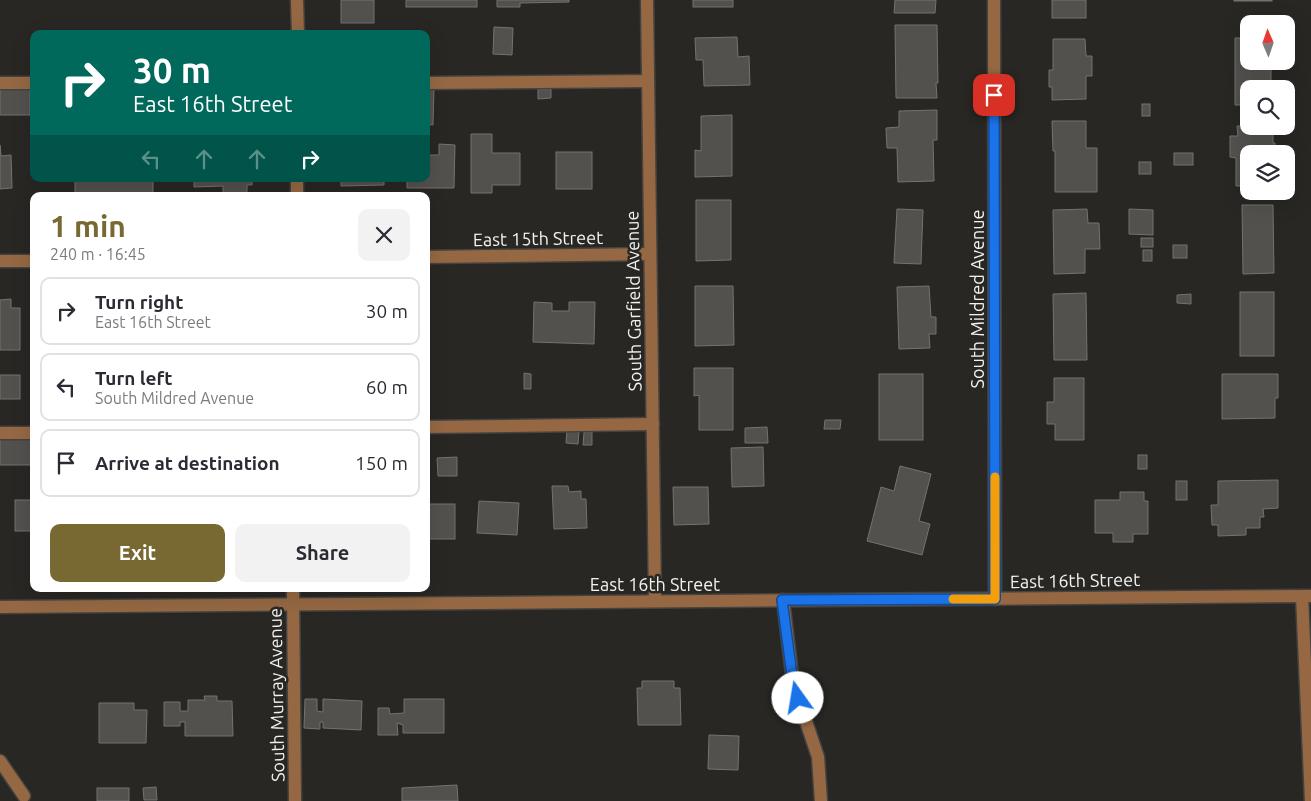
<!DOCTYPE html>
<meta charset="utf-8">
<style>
body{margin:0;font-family:Ubuntu,sans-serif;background:#f2f2f3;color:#2b2b33;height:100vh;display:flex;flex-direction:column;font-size:19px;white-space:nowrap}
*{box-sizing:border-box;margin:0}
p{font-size:16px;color:#7c7c81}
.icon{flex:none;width:28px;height:28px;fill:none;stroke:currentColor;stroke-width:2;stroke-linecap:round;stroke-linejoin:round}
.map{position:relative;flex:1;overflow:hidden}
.details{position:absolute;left:30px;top:192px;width:400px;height:400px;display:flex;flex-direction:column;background:#fff;border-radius:10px;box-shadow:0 5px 20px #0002}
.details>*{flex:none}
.hud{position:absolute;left:30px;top:30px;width:400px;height:152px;border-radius:10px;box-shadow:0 5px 20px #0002;background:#00695c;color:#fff;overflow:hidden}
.needle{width:32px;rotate:358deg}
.controls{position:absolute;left:1240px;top:15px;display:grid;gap:10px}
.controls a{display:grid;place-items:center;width:55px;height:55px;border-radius:10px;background:#fff;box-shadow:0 5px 20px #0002;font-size:25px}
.pin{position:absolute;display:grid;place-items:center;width:42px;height:42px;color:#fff;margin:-21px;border-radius:10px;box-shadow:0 2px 8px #0006}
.me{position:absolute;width:55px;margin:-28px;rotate:347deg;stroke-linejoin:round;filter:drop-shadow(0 0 4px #0008)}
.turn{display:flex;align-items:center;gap:18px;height:105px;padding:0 20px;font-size:22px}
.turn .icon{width:65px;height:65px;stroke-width:2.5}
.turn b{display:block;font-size:35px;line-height:42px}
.lanes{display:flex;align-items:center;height:48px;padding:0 20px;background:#0003;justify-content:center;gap:25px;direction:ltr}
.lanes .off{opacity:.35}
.round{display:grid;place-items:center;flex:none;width:52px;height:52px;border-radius:10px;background:#f2f2f3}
.overview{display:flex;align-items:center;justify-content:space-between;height:85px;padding:0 20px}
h1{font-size:30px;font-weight:600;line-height:38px;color:#786933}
.primary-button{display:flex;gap:10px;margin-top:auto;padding:10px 20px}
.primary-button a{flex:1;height:58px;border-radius:10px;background:#786933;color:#fff;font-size:20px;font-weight:600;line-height:58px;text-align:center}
.primary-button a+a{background:#f2f2f3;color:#2b2b33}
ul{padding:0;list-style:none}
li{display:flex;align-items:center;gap:15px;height:68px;margin:0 10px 8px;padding:0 10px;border:2px solid #e1e1e2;border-radius:10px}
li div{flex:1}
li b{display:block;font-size:19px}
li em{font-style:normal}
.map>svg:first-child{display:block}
.building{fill:#52514e;stroke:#747370}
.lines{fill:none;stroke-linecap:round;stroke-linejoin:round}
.minor-casing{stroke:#444340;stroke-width:15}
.minor{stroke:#956843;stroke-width:12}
.route-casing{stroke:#114b97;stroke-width:12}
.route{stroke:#1a73e8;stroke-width:9}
.slow{stroke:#f59e0b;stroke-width:9}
.labels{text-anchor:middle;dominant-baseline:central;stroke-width:5;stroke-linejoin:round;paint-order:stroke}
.street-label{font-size:18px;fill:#f1f1ef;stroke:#282724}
</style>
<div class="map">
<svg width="1311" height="801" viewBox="0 0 1311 801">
<rect width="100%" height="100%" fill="#282724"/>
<g class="building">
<rect x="341" y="0" width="33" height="23"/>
<rect x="406" y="0" width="71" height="7"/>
<polygon points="497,0 569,0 569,2 520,3 520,7 497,7"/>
<rect x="693" y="0" width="40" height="7"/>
<polygon points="895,0 936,0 935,13 894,13"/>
<rect x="1052" y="0" width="34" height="18"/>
<rect x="1234" y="0" width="38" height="1"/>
<polygon points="895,25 937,25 938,83 936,83 937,98 896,98"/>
<polygon points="494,27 513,28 512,55 493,54"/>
<polygon points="737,37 738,57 749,56 750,85 704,86 703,60 696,60 695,38"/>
<polygon points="1235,38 1249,38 1249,61 1271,61 1271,89 1249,89 1249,105 1235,105"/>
<polygon points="1053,39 1085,39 1086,56 1092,56 1092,76 1086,76 1086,99 1052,100 1052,87 1049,87 1049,70 1053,70"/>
<rect x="0" y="85" width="30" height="30"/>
<polygon points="426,89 434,89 433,125 426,124"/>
<polygon points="538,89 551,89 551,98 538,99"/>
<rect x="1142" y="104" width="8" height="12"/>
<polygon points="937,110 937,140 933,140 934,181 898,182 897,148 887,148 886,128 899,127 899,111"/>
<polygon points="732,115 732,176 695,177 695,150 701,151 701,116"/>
<polygon points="1052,121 1086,121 1086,148 1097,148 1097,192 1055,192 1055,151 1053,151"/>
<polygon points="1237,126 1273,126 1273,143 1275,143 1275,154 1249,154 1249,186 1236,186 1236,158 1230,157 1230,136 1238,136"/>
<polygon points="471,134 492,134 492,153 520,153 520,185 492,185 492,193 471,193"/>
<polygon points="439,144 455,145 454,188 407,188 407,179 426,179 426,155 439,155"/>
<polygon points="0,145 1,156 11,155 12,188 0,189"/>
<rect x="556" y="152" width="36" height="37"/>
<rect x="1174" y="153" width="19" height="12"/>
<rect x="1139" y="162" width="12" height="12"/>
<polygon points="75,179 153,179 153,193 75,194"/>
<polygon points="194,179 252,179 252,185 247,185 247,194 223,194 223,186 194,187"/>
<polygon points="341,179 384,179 384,185 341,186"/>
<polygon points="696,200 731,200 731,260 696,261"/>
<polygon points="1242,205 1273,205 1274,273 1243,274"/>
<polygon points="897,209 923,210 921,264 894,263"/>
<polygon points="1087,209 1088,223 1099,223 1100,249 1085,249 1085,273 1054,274 1053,210"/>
<polygon points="1129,209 1153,210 1153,235 1129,234"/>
<rect x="1141" y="238" width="12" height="9"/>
<rect x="1173" y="245" width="14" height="13"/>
<rect x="1143" y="250" width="9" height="11"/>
<polygon points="695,286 733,286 734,345 695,346"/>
<polygon points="929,286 931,317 936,317 936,334 929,334 930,348 899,349 897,287"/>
<rect x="1240" y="292" width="34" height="64"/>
<polygon points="1086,293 1087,360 1054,360 1053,294"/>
<polygon points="1191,294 1191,304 1177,303 1177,295"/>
<polygon points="11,299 11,308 20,308 20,350 0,350 0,300"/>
<polygon points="534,302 552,303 552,311 569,311 569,302 595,302 594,344 533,342"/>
<polygon points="694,368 733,368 733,430 699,430 699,395 694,396"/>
<polygon points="524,373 531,374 531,389 524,389"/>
<rect x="879" y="374" width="44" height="66"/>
<polygon points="1222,374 1278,374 1278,398 1275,398 1275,418 1222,419"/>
<rect x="0" y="375" width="20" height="24"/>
<polygon points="1054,378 1084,378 1084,440 1055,440 1055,424 1047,424 1047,402 1054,402"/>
<polygon points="825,420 841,420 840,429 824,429"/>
<polygon points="767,427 768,443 745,443 745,428"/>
<polygon points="567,431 579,432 578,444 566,443"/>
<polygon points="584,432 592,432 592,445 583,445"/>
<polygon points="34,434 34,465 0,465 0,435"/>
<polygon points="763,447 764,486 732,487 731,448"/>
<rect x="1138" y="455" width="9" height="14"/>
<polygon points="457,457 457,476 438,476 437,458"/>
<polygon points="900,466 931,474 919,521 930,524 922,555 867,541 881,487 894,491"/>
<polygon points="1278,480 1278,508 1263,509 1264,517 1260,517 1260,528 1246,528 1246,535 1218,536 1218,525 1212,525 1211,505 1218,505 1218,481"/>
<rect x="1176" y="481" width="11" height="19"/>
<polygon points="552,486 568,486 569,492 581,491 581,499 586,499 587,528 554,529"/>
<polygon points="673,487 708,487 709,524 674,525"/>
<polygon points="1120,492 1144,492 1144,501 1148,501 1148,534 1133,534 1133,542 1113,542 1113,533 1095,533 1095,500 1120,500"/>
<rect x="15" y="500" width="19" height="31"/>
<polygon points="479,501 519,503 517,535 477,533"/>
<rect x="426" y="504" width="29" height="35"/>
<polygon points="642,681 674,681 674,688 680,688 681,725 638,725 637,688 642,688"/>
<polygon points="204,696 217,696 217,701 232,701 233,736 185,736 185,722 180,722 180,726 164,726 164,702 180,702 180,711 188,711 188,700 205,700"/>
<polygon points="305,699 317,699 317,711 323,712 323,699 362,701 361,730 323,728 323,722 320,722 320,729 304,728"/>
<polygon points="404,699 444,699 444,733 403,733 403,725 397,723 398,735 378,735 378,708 389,708 390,714 404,713"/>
<polygon points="99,703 134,703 134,710 147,710 146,743 99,743"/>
<polygon points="709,735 739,736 738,770 708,769"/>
<polygon points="457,785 458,801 402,801 402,788"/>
<polygon points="156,787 157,800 144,800 143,788"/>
<rect x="97" y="788" width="32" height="13"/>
</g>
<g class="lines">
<defs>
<g id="minor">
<polyline points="297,0 298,34"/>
<polyline points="647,0 655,601"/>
<polyline points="994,0 995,599"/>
<polyline points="0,83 34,83"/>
<polyline points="426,83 648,81"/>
<polyline points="297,196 297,179"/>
<polyline points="426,257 650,254"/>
<polyline points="0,261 34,261"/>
<polyline points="426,427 653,424"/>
<polyline points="0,433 34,433"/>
<polyline points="293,589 295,801"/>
<polyline points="1302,596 1311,801"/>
<polyline points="783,600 793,683 818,757 821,801"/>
<polyline points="0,607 1311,596"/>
<polyline points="0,761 24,796"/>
</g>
</defs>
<use href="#minor" class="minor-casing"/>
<use href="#minor" class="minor"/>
</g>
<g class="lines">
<defs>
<polyline id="route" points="798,698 793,683 782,600 995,599 994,95"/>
</defs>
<use href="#route" class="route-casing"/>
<use href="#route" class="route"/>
<polyline class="slow" points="953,599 995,599 995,477"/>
</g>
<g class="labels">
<g class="street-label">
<text transform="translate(538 238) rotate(-1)">East 15th Street</text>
<text transform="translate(977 299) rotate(-90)">South Mildred Avenue</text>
<text transform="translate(633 301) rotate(-91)">South Garfield Avenue</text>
<text transform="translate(1075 580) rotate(-1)">East 16th Street</text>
<text x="655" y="584">East 16th Street</text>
<text transform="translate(276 695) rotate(-91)">South Murray Avenue</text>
</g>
</g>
</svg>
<div class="controls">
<a><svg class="needle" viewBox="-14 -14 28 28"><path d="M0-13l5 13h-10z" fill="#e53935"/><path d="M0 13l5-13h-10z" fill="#7c7c81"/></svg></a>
<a><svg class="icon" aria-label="search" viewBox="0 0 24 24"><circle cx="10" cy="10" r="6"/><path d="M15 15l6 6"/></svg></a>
<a><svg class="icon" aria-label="layers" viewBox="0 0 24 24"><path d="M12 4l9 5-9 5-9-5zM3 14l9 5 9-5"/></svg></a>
</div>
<div class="pin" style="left:994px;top:95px;background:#d93025"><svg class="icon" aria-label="arrive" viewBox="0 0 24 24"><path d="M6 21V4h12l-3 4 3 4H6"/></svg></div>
<svg class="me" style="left:798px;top:698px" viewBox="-20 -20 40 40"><circle r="19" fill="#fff"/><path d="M0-13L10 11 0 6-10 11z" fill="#1a73e8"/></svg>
<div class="hud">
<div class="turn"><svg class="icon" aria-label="right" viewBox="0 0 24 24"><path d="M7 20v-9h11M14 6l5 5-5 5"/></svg><div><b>30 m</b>East 16th Street</div></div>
<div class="lanes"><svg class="icon off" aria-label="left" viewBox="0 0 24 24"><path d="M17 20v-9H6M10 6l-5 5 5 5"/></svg><svg class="icon off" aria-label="ahead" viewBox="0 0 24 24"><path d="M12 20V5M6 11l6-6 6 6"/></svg><svg class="icon off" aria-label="ahead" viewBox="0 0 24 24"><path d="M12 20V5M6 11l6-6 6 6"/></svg><svg class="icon" aria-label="right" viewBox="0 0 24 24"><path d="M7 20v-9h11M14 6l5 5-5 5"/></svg></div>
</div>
<section class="details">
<div class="overview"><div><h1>1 min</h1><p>240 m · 16:45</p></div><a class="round"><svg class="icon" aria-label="close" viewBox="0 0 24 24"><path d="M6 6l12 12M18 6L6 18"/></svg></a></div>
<ul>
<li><svg class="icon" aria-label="right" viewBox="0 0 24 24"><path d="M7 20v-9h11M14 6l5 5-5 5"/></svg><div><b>Turn right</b><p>East 16th Street</p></div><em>30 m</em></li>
<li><svg class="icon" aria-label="left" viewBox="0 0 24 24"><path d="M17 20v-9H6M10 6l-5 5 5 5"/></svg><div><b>Turn left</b><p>South Mildred Avenue</p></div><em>60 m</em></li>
<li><svg class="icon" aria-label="arrive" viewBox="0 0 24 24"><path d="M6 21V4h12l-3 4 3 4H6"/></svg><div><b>Arrive at destination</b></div><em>150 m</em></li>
</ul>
<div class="primary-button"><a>Exit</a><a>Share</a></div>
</section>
</div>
